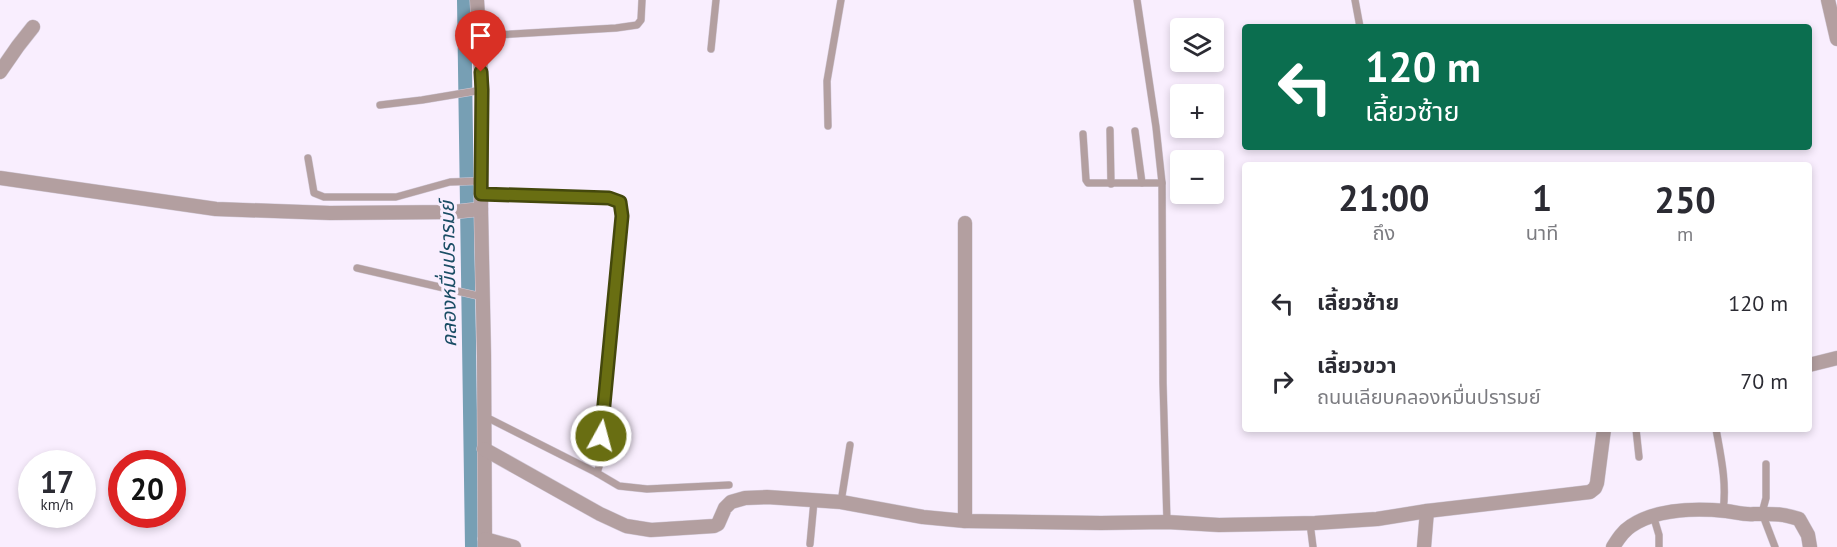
<!DOCTYPE html>
<html lang="th">
<meta charset="utf-8">
<style>
body{margin:0;font-family:"PT Sans","Noto Sans Thai",sans-serif;background:#f2f2f3;color:#2b2b33;height:100vh;display:flex;flex-direction:column;font-size:22px;white-space:nowrap}
*{box-sizing:border-box;margin:0}
p{font-size:20px;color:#7c7c81}
.icon{flex:none;width:33px;height:33px;fill:none;stroke:currentColor;stroke-width:2;stroke-linecap:round;stroke-linejoin:round}
.map{position:relative;flex:1;overflow:hidden}
.sheet{position:absolute;left:1242px;top:162px;width:570px;height:270px;display:flex;flex-direction:column;background:#fff;border-radius:6px;box-shadow:0 3px 9px #0003}
.sheet>*{flex:none}
.banner{position:absolute;left:1242px;top:24px;width:570px;height:126px;border-radius:6px;box-shadow:0 3px 9px #0003;background:#0b6e4f;color:#fff;overflow:hidden}
.controls{position:absolute;left:1170px;top:18px;display:grid;gap:12px}
.controls a{display:grid;place-items:center;width:54px;height:54px;border-radius:6px;background:#fff;box-shadow:0 3px 9px #0003;font-size:30px}
.speed{position:absolute;left:18px;top:450px;display:flex;gap:12px;font-size:30px;font-weight:700;text-align:center}
.speed>*{display:grid;place-content:center;width:78px;height:78px;border-radius:50%;background:#fff;box-shadow:0 3px 9px #0003;line-height:1}
.speed small{font-size:15px;font-weight:400}
.speed .limit{border:9px solid #d22;background:#fff;color:#111}
.pin{position:absolute;display:grid;place-items:center;width:51px;height:51px;color:#fff;margin:-62px -26px;border-radius:50% 50% 50% 0;rotate:-45deg;box-shadow:0 0 6px #0007}
.pin .icon{rotate:45deg}
.me{position:absolute;width:66px;margin:-33px;rotate:7deg;stroke-linejoin:round;filter:drop-shadow(0 0 4px #0008)}
.turn{display:flex;align-items:center;gap:21px;height:126px;padding:0 24px;font-size:27px}
.turn .icon{width:78px;height:78px;stroke-width:2.5}
.turn b{display:block;font-size:42px;line-height:51px}
.eta{display:flex;justify-content:space-evenly;align-items:center;height:102px;text-align:center}
.eta b{font-size:36px;font-weight:700;line-height:42px}
ul{padding:0;list-style:none}
li{display:flex;align-items:center;gap:18px;height:78px;padding:0 24px}
li div{flex:1}
li b{display:block;font-size:22px}
li em{font-style:normal}
.map>svg:first-child{display:block}
.lines{fill:none;stroke-linecap:round;stroke-linejoin:round}
.canal{stroke:#779fb4;stroke-width:14}
.service-casing{stroke:#d3cad8;stroke-width:8}
.minor-casing{stroke:#d3cad8;stroke-width:15}
.service{stroke:#b39fa0;stroke-width:7}
.minor{stroke:#b39fa0;stroke-width:14}
.route-casing{stroke:#44480c;stroke-width:15}
.route{stroke:#696e12;stroke-width:10}
.labels{text-anchor:middle;dominant-baseline:central;stroke-width:6;stroke-linejoin:round;paint-order:stroke}
.water-label{font-size:20px;font-style:italic;fill:#1a4d65;stroke:#f9eefe}
</style>
<div class="map">
<svg width="1837" height="547" viewBox="0 0 1837 547">
<rect width="100%" height="100%" fill="#f9eefe"/>
<g class="lines">
<polyline class="canal" points="464,0 472,547"/>
<defs>
<g id="service">
<polyline points="1137,0 1156,127 1162,183 1163,383 1167,522"/>
<polyline points="1355,0 1360,27"/>
<polyline points="478,36 616,28 637,25 641,20 642,0"/>
<polyline points="711,49 716,0"/>
<polyline points="380,105 422,100 482,90"/>
<polyline points="828,126 827,81 841,0"/>
<polyline points="1110,130 1111,184"/>
<polyline points="1135,131 1142,183"/>
<polyline points="1083,134 1086,180 1088,183 1162,183"/>
<polyline points="308,158 314,193 324,197 396,197 450,182 481,181"/>
<polyline points="481,194 609,198 620,202 622,216 601,436 602,457 597,473 484,416"/>
<polyline points="357,268 483,297"/>
<polyline points="1636,429 1639,457"/>
<path d="M1716 429C1721 457 1727 483 1723 511"/>
<polyline points="1766,464 1766,498 1762,513 1775,547"/>
<polyline points="597,473 619,486 647,489 729,485"/>
<polyline points="841,502 850,445"/>
<polyline points="1653,515 1659,535 1659,547"/>
<polyline points="1310,523 1313,547"/>
<polyline points="810,544 814,501"/>
</g>
<g id="minor">
<polyline points="477,0 482,90 481,209 484,356 485,547"/>
<polyline points="1828,0 1837,39"/>
<polyline points="0,72 18,46 33,27"/>
<polyline points="0,178 216,209 330,213 453,212 481,209"/>
<polyline points="1809,365 1837,358"/>
<polyline points="484,449 600,514 626,526 651,530 714,526 718,524 725,508 731,502 745,498 767,497 841,502 923,517 965,521 1101,523 1167,522 1219,525 1315,523 1377,519 1427,511 1590,492 1595,488 1597,483 1604,429"/>
<polyline points="965,521 965,223"/>
<polyline points="485,539 514,547"/>
<polyline points="1424,547 1427,511"/>
<path d="M1613 547C1618 539 1623 531 1631 526 1658 508 1695 508 1726 511 1735 512 1744 515 1754 514 1773 514 1780 513 1799 519L1808 535 1810 547"/>
</g>
</defs>
<use href="#service" class="service-casing"/>
<use href="#minor" class="minor-casing"/>
<use href="#service" class="service"/>
<use href="#minor" class="minor"/>
</g>
<g class="lines">
<defs>
<polyline id="route" points="481,72 482,90 481,194 609,198 620,202 622,216 601,436"/>
</defs>
<use href="#route" class="route-casing"/>
<use href="#route" class="route"/>
</g>
<g class="labels">
<g class="water-label">
<text transform="translate(448 274) rotate(-91)">คลองหมื่นปรารมย์</text>
</g>
</g>
</svg>
<div class="controls">
<a><svg class="icon" aria-label="layers" viewBox="0 0 24 24"><path d="M12 4l9 5-9 5-9-5zM3 14l9 5 9-5"/></svg></a>
<a>+</a>
<a>−</a>
</div>
<div class="speed"><div>17<small>km/h</small></div><div class="limit">20</div></div>
<div class="pin" style="left:481px;top:72px;background:#d93025"><svg class="icon" aria-label="arrive" viewBox="0 0 24 24"><path d="M6 21V4h12l-3 4 3 4H6"/></svg></div>
<svg class="me" style="left:601px;top:436px" viewBox="-20 -20 40 40"><circle r="17" fill="#696e12" stroke="#fff" stroke-width="3"/><path d="M0-11L8 9 0 5-8 9z" fill="#fff"/></svg>
<div class="banner">
<div class="turn"><svg class="icon" aria-label="left" viewBox="0 0 24 24"><path d="M17 20v-9H6M10 6l-5 5 5 5"/></svg><div><b>120 m</b>เลี้ยวซ้าย</div></div>
</div>
<section class="sheet">
<div class="eta">
<div><b>21:00</b><p>ถึง</p></div>
<div><b>1</b><p>นาที</p></div>
<div><b>250</b><p>m</p></div>
</div>
<ul>
<li><svg class="icon" aria-label="left" viewBox="0 0 24 24"><path d="M17 20v-9H6M10 6l-5 5 5 5"/></svg><div><b>เลี้ยวซ้าย</b></div><em>120 m</em></li>
<li><svg class="icon" aria-label="right" viewBox="0 0 24 24"><path d="M7 20v-9h11M14 6l5 5-5 5"/></svg><div><b>เลี้ยวขวา</b><p>ถนนเลียบคลองหมื่นปรารมย์</p></div><em>70 m</em></li>
</ul>
</section>
</div>
